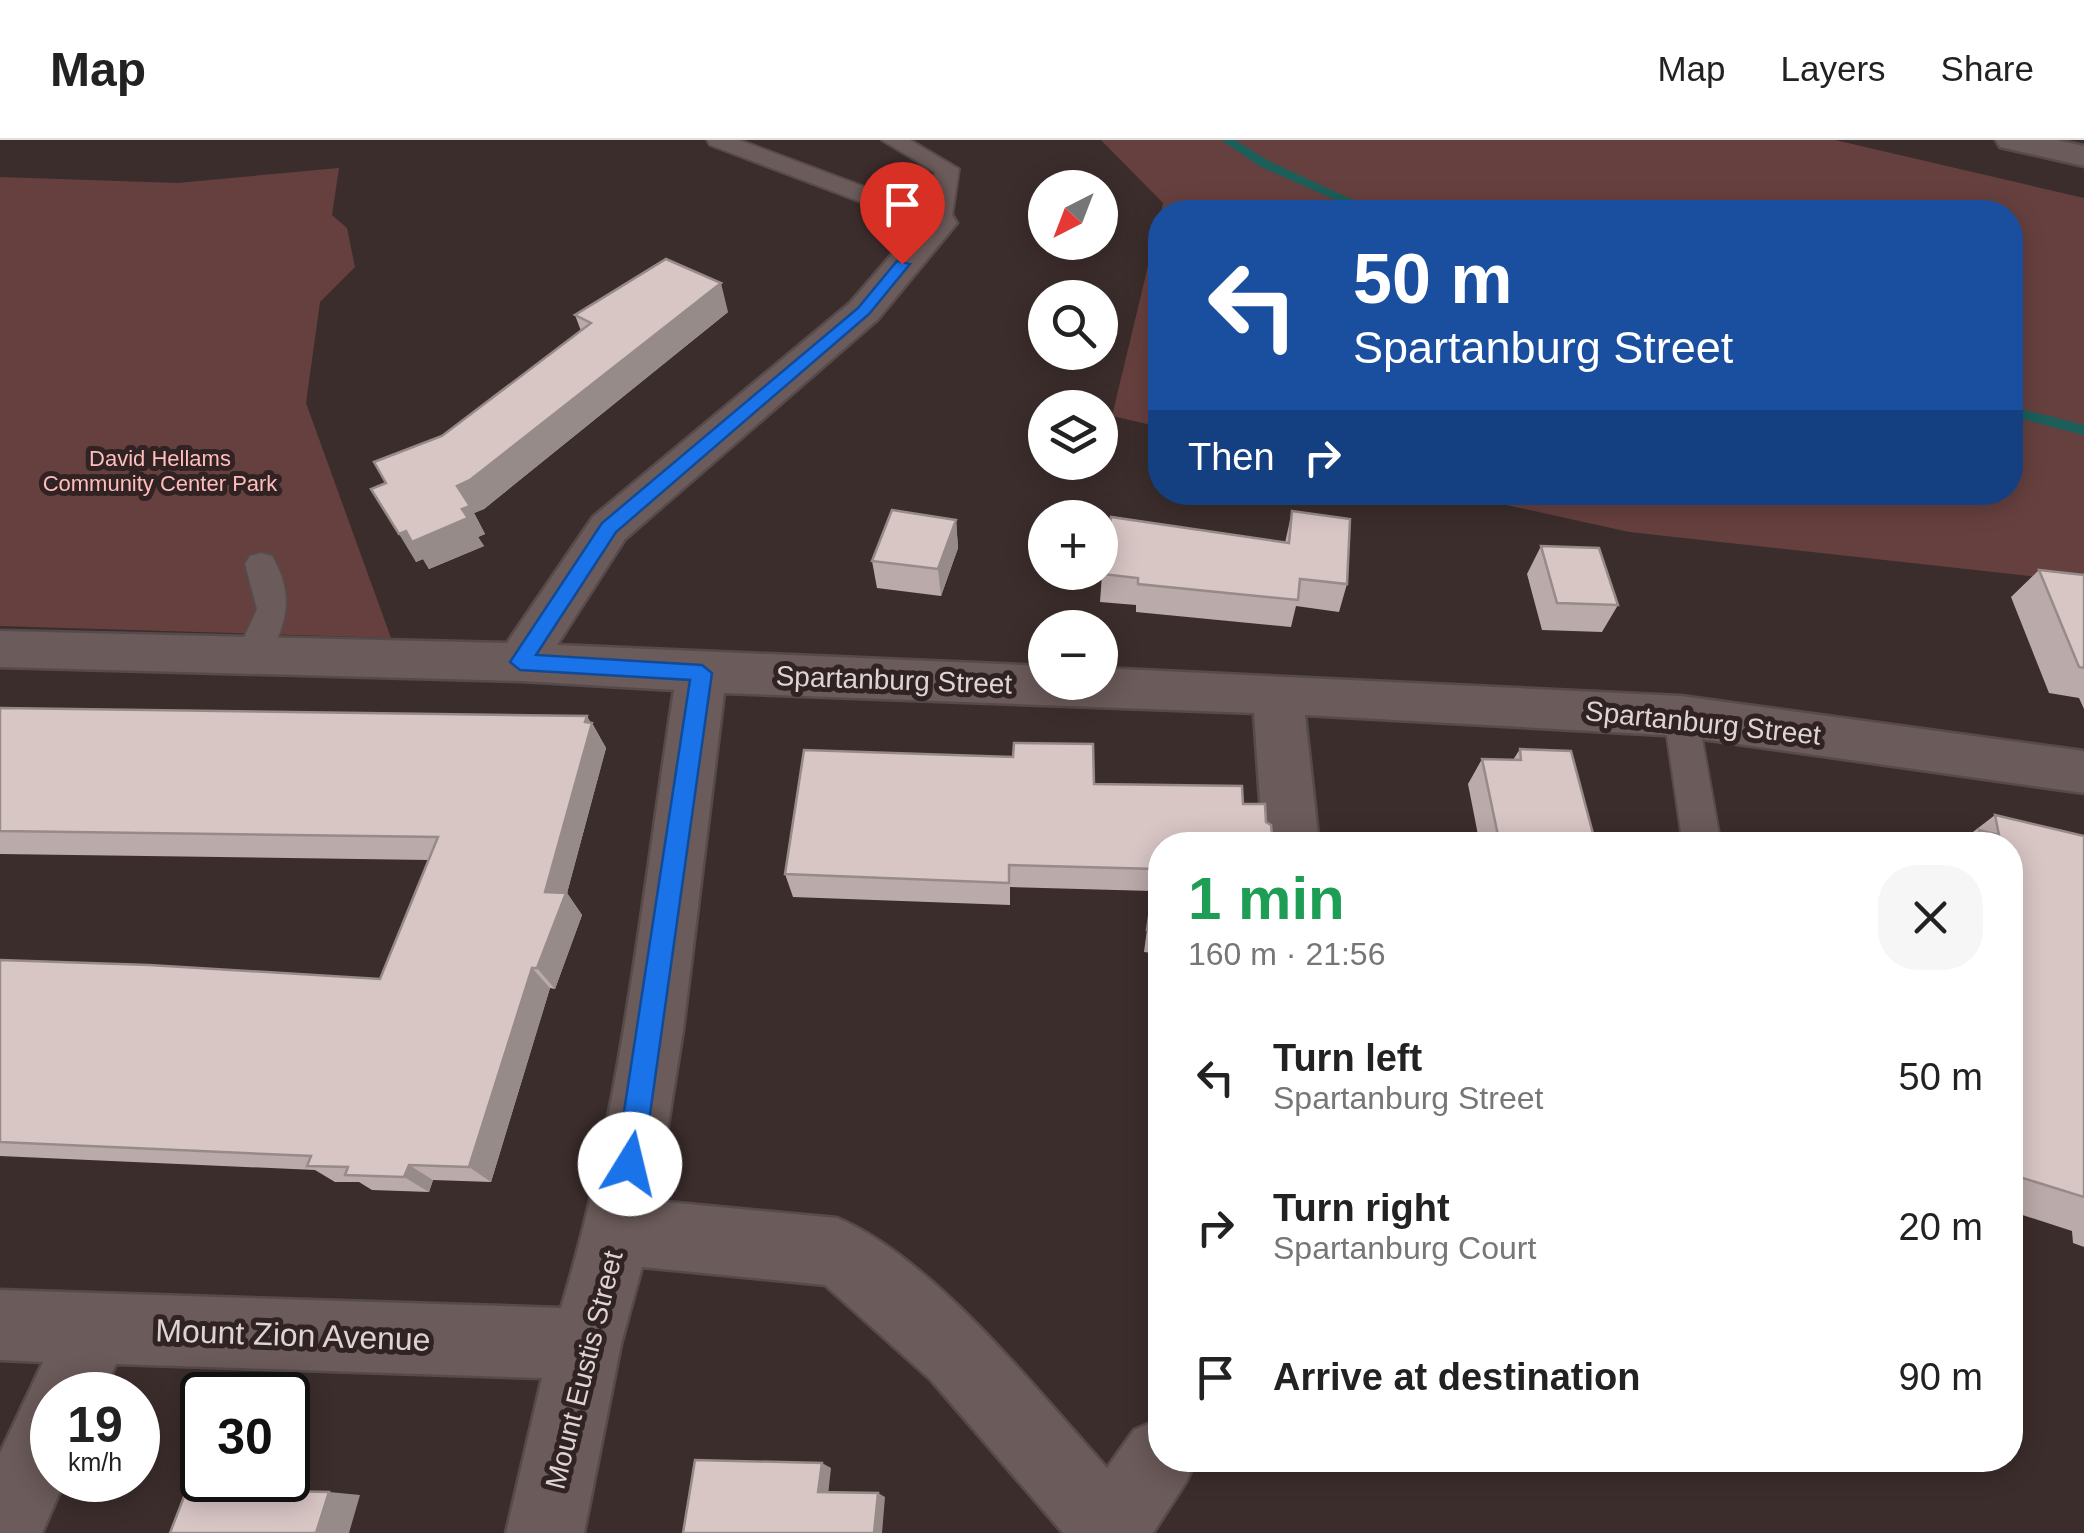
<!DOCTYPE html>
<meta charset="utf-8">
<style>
body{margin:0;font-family:Helvetica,sans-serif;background:#f6f6f6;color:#222;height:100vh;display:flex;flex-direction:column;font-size:38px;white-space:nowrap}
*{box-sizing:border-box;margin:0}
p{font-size:32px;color:#767676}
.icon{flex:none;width:55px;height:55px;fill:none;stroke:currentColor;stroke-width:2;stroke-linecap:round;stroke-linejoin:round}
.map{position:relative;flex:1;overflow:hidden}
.drawer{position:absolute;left:1148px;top:692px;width:875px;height:640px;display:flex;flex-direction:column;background:#fff;border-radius:40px;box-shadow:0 5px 25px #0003}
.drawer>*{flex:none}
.guide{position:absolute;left:1148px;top:60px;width:875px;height:305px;border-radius:40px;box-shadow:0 5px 25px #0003;background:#1a4fa0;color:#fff;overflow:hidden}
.needle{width:65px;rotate:222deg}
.buttons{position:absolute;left:1028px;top:30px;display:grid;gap:20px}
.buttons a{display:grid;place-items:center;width:90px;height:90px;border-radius:50%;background:#fff;box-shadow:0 5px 25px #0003;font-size:50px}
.speed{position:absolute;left:30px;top:1232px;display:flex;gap:20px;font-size:50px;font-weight:700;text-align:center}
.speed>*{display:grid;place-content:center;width:130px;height:130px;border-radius:50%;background:#fff;box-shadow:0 5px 25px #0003;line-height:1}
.speed small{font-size:25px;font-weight:400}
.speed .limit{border:5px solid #111;border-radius:15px;background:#fff;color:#111}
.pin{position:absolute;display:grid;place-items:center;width:85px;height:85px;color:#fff;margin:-102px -42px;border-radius:50% 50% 50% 0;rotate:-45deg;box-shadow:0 0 10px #0007}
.pin .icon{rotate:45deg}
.me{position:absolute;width:110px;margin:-55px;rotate:9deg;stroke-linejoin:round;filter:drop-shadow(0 0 8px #0008)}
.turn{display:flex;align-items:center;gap:35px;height:210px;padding:0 40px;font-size:45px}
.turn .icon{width:130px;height:130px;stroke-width:2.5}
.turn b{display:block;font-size:70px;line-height:85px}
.then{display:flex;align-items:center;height:95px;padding:0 40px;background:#0003;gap:20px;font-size:38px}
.round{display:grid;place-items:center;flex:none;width:105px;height:105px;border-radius:40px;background:#f6f6f6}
.overview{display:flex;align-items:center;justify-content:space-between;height:170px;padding:0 40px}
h1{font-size:60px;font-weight:700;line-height:75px;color:#1e9e55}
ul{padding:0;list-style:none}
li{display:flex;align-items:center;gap:30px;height:150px;padding:0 40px}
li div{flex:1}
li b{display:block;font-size:38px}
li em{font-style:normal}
header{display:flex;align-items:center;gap:60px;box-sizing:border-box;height:140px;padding:0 50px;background:#fff;border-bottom:2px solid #e0e0e0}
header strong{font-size:48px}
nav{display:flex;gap:55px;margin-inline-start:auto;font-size:35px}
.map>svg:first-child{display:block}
.green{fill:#66403f}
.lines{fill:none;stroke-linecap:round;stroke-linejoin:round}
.stream{fill:#1b5e5a;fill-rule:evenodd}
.lane-casing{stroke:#564a4a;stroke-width:4}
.street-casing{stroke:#564a4a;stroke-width:5}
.lane{fill:#6b5b5a;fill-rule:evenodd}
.street{fill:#6b5b5a;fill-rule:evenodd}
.wall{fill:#baaaa9}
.shaded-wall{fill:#978b8a}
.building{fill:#d8c6c5;stroke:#978b8a;stroke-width:2.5}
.route{fill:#1a73e8;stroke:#114b97;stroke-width:2.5}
.labels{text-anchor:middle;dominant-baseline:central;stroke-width:10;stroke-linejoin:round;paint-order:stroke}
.far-park-label{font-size:22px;fill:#ffbdbb;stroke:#312323}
.street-label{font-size:28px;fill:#ddd4d3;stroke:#312323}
.near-street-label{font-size:32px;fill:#ddd4d3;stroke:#312323}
</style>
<header>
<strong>Map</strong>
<nav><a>Map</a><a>Layers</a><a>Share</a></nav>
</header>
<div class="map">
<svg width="2084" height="1393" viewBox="0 0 2084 1393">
<rect width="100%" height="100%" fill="#3b2d2c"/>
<g class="green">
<polygon points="1101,0 1835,0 2084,58 2084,442 1629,392 1452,353 2010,352 2010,72 1161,72 1163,63"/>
<polygon points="339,28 332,75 347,88 355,127 320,162 306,263 391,498 0,486 0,37 177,43"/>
<polygon points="1160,76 1160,287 1112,276"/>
</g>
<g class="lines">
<g class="stream">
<polygon points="1221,0 1235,0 1269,21 1379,72 1363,72 1261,27"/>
<polygon points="2010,266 2084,285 2084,295 2010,276"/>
</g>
<defs>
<g id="lane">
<polygon points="707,0 739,0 929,71 935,32 882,0 910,0 959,29 951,83 948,88 930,88 710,5"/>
<path d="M261 413 272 416C296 457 286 485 265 524L253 528 241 524 236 515 257 469 245 424 250 416Z"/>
<polygon points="1681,562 1693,566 1698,576 1721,705 1683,705 1664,576 1669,566"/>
</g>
<g id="street">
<polygon points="1996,0 2057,0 2084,6 2084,26 2000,7"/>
<path d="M939 72 952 75 957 83 878 179 625 399 557 505 1045 526V542H1100V528L1681 556 2084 611V653L1681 596 1305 575 1319 705H1263L1254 573 724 553 683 890 656 1061 837 1078C932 1117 1037 1251 1107 1328L1134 1290 1160 1279V1320H1196L1186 1342 1153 1393H1063L931 1240 825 1145 642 1127 621 1204 584 1393H506L542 1238 116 1224 102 1255H52V1340H65L42 1393H0V1313L43 1222 0 1220V1150L561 1168C622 969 642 756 674 550L521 541 0 527V491L507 503 593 377 850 163 926 75Z"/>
</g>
</defs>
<use href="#lane" class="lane-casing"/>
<use href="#street" class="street-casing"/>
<use href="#lane" class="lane"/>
<use href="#street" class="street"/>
</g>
<g class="wall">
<polygon points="728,172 484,369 474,373 485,394 478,397 484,406 429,429 423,419 416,422 386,343 442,296 581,191 575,175"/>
<polygon points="1292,371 1347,444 1339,472 1296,466 1291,487 1136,472 1136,465 1100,462 1102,434 1285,403"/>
<polygon points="956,380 958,408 941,456 877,448 872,421"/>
<polygon points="1541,406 1618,465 1602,492 1542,490 1527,434"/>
<polygon points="2039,430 2084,435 2084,569 2079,558 2049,553 2011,457"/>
<polygon points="0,568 592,583 606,608 567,753 582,775 555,849 550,848 491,1042 433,1040 429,1052 372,1050 359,1042 335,1042 315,1030 0,1016 0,820 380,839 428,720 0,714"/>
<polygon points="1520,609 1596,705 1480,705 1468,644 1482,619 1513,620"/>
<polygon points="1094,644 1243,664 1266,682 1160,705 1160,814 1144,812 1152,751 1010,747 1010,765 793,757 785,734"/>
<polygon points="1995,675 2084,696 2084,1107 2073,1103 2072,1091 2010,1071 2010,705 1956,705"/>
</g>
<g class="shaded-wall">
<polygon points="721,143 728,172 484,369 474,373 485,394 478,397 484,406 429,429 423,419 416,422 399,394 462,369 457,346"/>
<polygon points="956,380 958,408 941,456 938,429"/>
<polygon points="587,576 606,608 567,753 582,775 555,849 537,828 545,752"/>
<polygon points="532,828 550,848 491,1042 469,1027"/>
<polygon points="409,1025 433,1040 429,1052 404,1037"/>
<polygon points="822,1323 831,1328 828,1355 818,1352"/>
<polygon points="329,1352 360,1355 349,1393 316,1393"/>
<polygon points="878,1353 885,1357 882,1393 874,1393"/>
</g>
<g class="building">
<polygon points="666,119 721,143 470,340 457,346 470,366 462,369 468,378 412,402 406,391 399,394 371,349 386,343 374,322 442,296 591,183 575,175"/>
<polygon points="892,370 956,380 938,429 872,421"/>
<polygon points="1292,371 1350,379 1347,444 1300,439 1298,460 1138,444 1138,438 1102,434 1111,377 1289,403"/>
<polygon points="1541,406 1599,408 1618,465 1557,463"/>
<polygon points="2039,430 2084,435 2084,528 2079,527"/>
<polygon points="0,568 587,576 585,582 592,583 545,752 566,753 537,828 532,828 469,1027 409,1025 404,1037 345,1035 348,1027 307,1026 311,1016 0,1002 0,820 149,825 380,839 438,697 0,691"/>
<polygon points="1014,603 1093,604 1094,644 1242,646 1243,664 1265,664 1266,682 1271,685 1273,705 1160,705 1160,793 1147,790 1156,729 1009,725 1009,743 785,734 804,610 1013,617"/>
<polygon points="1520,609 1571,611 1596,705 1500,705 1482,619 1521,620"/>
<polygon points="1995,675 2084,696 2084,1057 2010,1034 2010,916 2013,917 2010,900 2010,705 1981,705 1979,690 1999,695"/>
<polygon points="695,1320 822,1323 818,1352 878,1353 874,1393 683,1393"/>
<polygon points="187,1349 329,1352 316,1393 170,1393"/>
</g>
<polygon class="route" points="897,121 910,124 869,174 616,392 536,515 702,525 712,533 643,1024 639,1034 630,1037 620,1034 616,1024 690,540 520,530 510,522 602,383 858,168"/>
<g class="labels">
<g class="far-park-label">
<text x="160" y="318">David Hellams<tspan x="160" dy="25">Community Center Park</tspan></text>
</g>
<g class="street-label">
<text transform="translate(894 540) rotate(2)">Spartanburg Street</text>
<text transform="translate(1703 583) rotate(6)">Spartanburg Street</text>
<text transform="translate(584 1230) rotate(-76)">Mount Eustis Street</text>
</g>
<g class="near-street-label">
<text transform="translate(293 1195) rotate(2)">Mount Zion Avenue</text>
</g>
</g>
</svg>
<div class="buttons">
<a><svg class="needle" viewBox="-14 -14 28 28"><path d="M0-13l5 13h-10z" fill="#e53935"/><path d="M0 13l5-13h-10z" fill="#767676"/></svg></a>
<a><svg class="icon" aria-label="search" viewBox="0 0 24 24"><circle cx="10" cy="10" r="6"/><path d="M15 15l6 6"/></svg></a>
<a><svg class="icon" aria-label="layers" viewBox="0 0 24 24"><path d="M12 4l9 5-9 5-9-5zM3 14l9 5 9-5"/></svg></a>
<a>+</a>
<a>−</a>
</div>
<div class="speed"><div>19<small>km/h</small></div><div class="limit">30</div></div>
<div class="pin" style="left:902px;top:124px;background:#d93025"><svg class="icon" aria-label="arrive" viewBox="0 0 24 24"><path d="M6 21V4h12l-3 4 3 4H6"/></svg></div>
<svg class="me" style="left:630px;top:1024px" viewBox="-20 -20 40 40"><circle r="19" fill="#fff"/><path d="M0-13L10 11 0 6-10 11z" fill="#1a73e8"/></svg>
<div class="guide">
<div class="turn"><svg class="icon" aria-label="left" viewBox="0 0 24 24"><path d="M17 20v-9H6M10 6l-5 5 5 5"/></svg><div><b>50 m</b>Spartanburg Street</div></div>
<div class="then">Then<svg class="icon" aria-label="right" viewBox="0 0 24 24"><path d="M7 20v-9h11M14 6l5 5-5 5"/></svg></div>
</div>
<section class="drawer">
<div class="overview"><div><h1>1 min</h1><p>160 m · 21:56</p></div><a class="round"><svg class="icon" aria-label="close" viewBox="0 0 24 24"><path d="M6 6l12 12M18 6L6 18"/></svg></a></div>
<ul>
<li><svg class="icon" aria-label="left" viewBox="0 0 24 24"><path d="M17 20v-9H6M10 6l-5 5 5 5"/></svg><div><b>Turn left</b><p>Spartanburg Street</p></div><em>50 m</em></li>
<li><svg class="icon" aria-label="right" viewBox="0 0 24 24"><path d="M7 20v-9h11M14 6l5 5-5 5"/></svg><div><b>Turn right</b><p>Spartanburg Court</p></div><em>20 m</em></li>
<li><svg class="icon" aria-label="arrive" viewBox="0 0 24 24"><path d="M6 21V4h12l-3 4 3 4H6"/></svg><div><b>Arrive at destination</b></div><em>90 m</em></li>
</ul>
</section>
</div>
